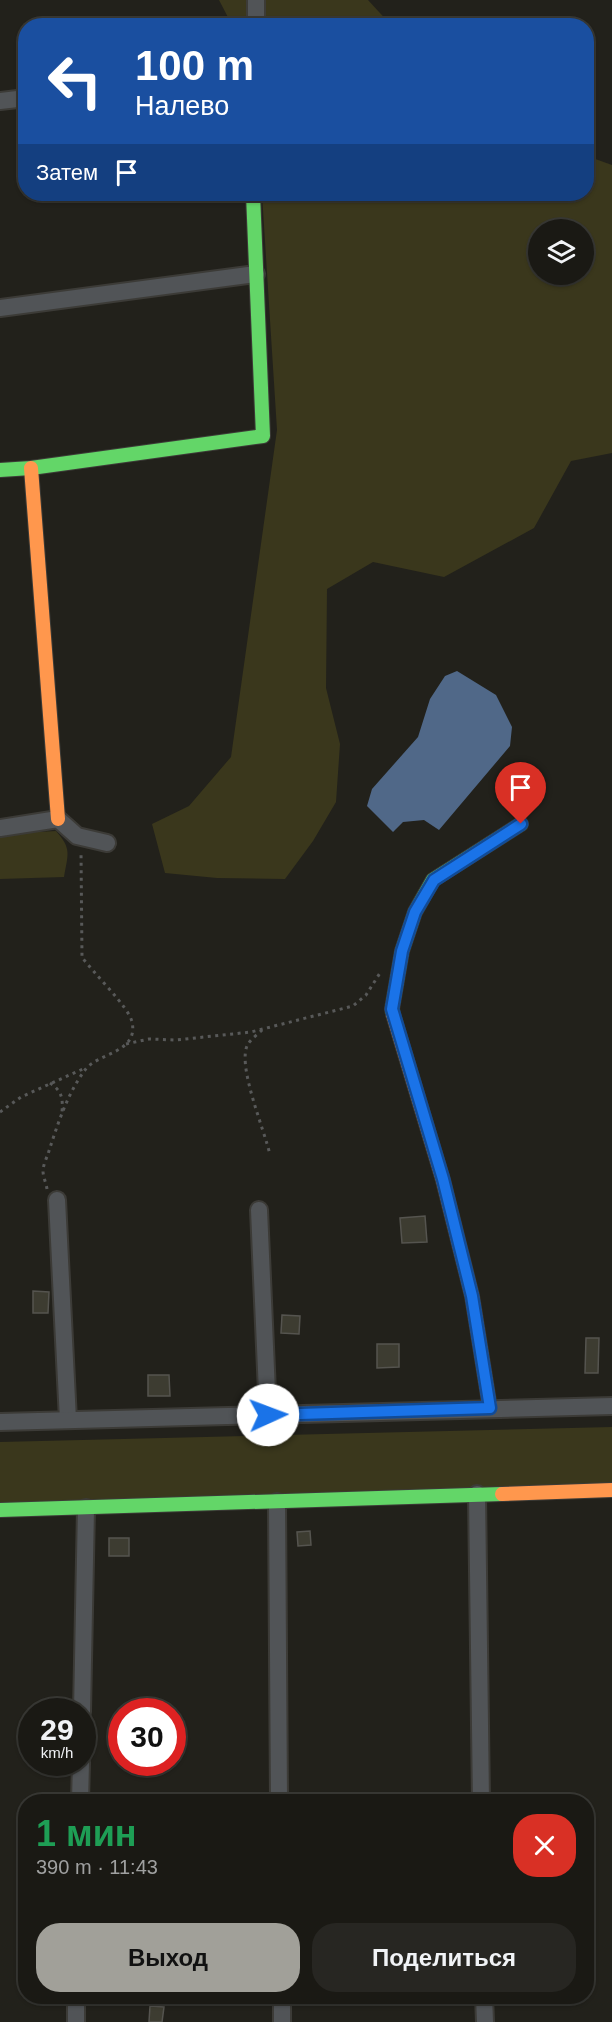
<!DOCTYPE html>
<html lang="ru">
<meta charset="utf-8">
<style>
body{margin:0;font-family:Helvetica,sans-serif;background:#272622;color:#f1f3f6;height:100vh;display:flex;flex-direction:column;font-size:22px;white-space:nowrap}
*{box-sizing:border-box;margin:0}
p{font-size:20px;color:#9fa0a0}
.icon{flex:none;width:33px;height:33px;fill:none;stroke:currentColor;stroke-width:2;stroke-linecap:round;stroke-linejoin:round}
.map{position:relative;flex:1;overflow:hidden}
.drawer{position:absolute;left:18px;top:1794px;width:576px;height:210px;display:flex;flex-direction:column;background:#1a1914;border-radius:24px;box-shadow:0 2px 4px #0004,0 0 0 2px #383834}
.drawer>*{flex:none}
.top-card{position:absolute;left:18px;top:18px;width:576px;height:183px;border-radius:24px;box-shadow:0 2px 4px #0004,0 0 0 2px #383834;background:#1a4fa0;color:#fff;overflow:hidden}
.tools{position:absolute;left:528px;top:219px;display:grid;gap:12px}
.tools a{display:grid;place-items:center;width:66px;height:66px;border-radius:50%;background:#1a1914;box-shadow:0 2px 4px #0004,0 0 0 2px #383834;font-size:30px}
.speed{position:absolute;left:18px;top:1698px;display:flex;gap:12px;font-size:30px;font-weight:700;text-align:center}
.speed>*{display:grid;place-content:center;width:78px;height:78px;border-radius:50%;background:#1a1914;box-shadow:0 2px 4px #0004,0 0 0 2px #383834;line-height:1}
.speed small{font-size:15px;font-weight:400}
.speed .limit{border:9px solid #d22;background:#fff;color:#111}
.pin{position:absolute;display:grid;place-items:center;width:51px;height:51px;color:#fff;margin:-62px -26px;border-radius:50% 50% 50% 0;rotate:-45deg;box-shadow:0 0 6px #0007}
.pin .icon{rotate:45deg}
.me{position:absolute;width:66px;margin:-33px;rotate:88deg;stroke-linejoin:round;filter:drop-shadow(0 0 4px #0008)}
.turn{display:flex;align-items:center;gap:21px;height:126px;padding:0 18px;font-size:27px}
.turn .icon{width:78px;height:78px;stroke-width:2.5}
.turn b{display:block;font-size:42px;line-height:51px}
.then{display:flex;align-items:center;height:57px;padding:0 18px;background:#0003;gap:12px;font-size:22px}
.round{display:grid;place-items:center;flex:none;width:63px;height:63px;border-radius:24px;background:#272622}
.head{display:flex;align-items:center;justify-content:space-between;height:102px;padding:0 18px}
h1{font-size:36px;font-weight:700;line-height:45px;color:#1e9e55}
.action{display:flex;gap:12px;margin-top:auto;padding:12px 18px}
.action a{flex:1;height:69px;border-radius:24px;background:#a1a099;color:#111;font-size:24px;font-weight:700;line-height:69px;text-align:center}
.action a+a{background:#272622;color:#f1f3f6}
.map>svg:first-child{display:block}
.green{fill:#3a371c;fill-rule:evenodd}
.water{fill:#506888}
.building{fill:#3d3c31;stroke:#55544f;stroke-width:1.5}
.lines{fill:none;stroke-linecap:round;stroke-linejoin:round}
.street-casing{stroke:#3c3b37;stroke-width:20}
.fast-casing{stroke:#3c3b37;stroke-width:16}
.slow-casing{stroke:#3c3b37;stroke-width:16}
.path{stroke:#585959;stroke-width:3;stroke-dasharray:3 4.5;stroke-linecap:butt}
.street{stroke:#515457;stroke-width:16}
.fast{stroke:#63d668;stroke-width:14}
.slow{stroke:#ff974d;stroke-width:14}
.route-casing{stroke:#114b97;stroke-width:15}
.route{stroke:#1a73e8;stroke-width:10}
</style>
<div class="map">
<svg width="612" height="2022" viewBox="0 0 612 2022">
<rect width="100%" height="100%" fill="#22211b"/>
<g class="green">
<polygon points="219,0 368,0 391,25 232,25"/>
<path d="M587 156 612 165V453L571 461 534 528 444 577 373 562 327 589 326 688 340 744 336 802 313 841 285 879 217 878 165 873 152 824 189 806 231 757 277 430 262 194H586ZM538 230H584V274H538Z"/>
<path d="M56 831C72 849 68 854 64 877L0 879V834Z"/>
<polygon points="612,1427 612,1488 0,1505 0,1442"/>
</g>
<polygon class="water" points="457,671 496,695 512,727 510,746 439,830 424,820 403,822 393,832 367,806 372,789 418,737 430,699 445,676"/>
<g class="building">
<polygon points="425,1216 427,1242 402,1243 400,1218"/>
<polygon points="33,1291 49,1292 48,1313 33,1313"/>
<polygon points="282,1315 300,1316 299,1334 281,1333"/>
<polygon points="586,1338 599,1338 598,1373 585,1373"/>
<polygon points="377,1344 399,1344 399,1367 377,1368"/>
<polygon points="148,1375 169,1375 170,1396 148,1396"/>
<polygon points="310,1531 311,1545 298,1546 297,1532"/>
<rect x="109" y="1538" width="20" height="18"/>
<polygon points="150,2006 164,2007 162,2022 149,2022"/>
</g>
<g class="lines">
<defs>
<g id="street">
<polyline points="256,26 256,0"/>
<polyline points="0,101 26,98"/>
<polyline points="0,308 256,274"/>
<polyline points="0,828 58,819 77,836 107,843"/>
<polyline points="57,1200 68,1420"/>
<polyline points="259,1210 268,1415"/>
<polyline points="0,1422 612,1406"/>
<polyline points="477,1494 481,1802"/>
<polyline points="277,1502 279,1802"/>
<polyline points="82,1712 86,1508"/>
<polyline points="80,1802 81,1762"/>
<polyline points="282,1996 282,2022"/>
<polyline points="484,1996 485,2022"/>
<polyline points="76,2022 76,1996"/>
</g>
<g id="fast">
<polyline points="0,470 31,468 263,436 253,194"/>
<polyline points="393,1014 392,1009 402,951 415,912 433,880 521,824"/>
<polyline points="0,1510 502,1494"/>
</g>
<g id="slow">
<polyline points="31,468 58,819"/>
<polyline points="393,1014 443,1180 472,1296 490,1408"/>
<polyline points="502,1494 612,1490"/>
</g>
</defs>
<use href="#street" class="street-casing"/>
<use href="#fast" class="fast-casing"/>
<use href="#slow" class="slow-casing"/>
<g class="path">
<path d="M262 1030C258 1034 251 1039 248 1044 236 1064 265 1131 270 1155"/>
<polyline points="126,1044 149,1039 176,1040 251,1032 353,1006 366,995 380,973"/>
<path d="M50 1083C62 1091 63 1098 62 1112"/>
<polyline points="0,1112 21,1097 85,1068"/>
<path d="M47 1189C46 1183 43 1176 43 1171 43 1166 46 1159 48 1154 57 1126 67 1094 85 1070 97 1053 139 1053 132 1022 129 1007 93 973 82 957L81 852"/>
</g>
<use href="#street" class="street"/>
<use href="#fast" class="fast"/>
<use href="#slow" class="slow"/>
</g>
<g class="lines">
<defs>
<polyline id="route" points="268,1415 490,1408 472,1296 443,1179 392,1009 402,951 415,912 434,880 521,824"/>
</defs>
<use href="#route" class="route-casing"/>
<use href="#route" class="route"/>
</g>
</svg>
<div class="tools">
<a><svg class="icon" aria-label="layers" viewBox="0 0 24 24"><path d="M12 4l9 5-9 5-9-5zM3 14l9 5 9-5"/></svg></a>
</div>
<div class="speed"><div>29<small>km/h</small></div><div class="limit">30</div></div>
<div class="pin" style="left:521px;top:824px;background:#d93025"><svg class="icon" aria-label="arrive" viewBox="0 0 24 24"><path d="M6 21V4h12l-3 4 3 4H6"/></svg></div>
<svg class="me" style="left:268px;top:1415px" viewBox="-20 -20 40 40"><circle r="19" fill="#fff"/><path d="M0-13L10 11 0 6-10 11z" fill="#1a73e8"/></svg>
<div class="top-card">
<div class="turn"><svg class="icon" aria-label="left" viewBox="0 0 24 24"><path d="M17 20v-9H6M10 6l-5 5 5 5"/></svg><div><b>100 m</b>Налево</div></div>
<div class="then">Затем<svg class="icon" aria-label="arrive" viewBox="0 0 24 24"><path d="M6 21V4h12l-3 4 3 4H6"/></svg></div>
</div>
<section class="drawer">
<div class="head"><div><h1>1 мин</h1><p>390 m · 11:43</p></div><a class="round" style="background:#d93025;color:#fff"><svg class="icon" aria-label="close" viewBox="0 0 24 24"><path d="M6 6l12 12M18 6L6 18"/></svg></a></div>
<div class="action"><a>Выход</a><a>Поделиться</a></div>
</section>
</div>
